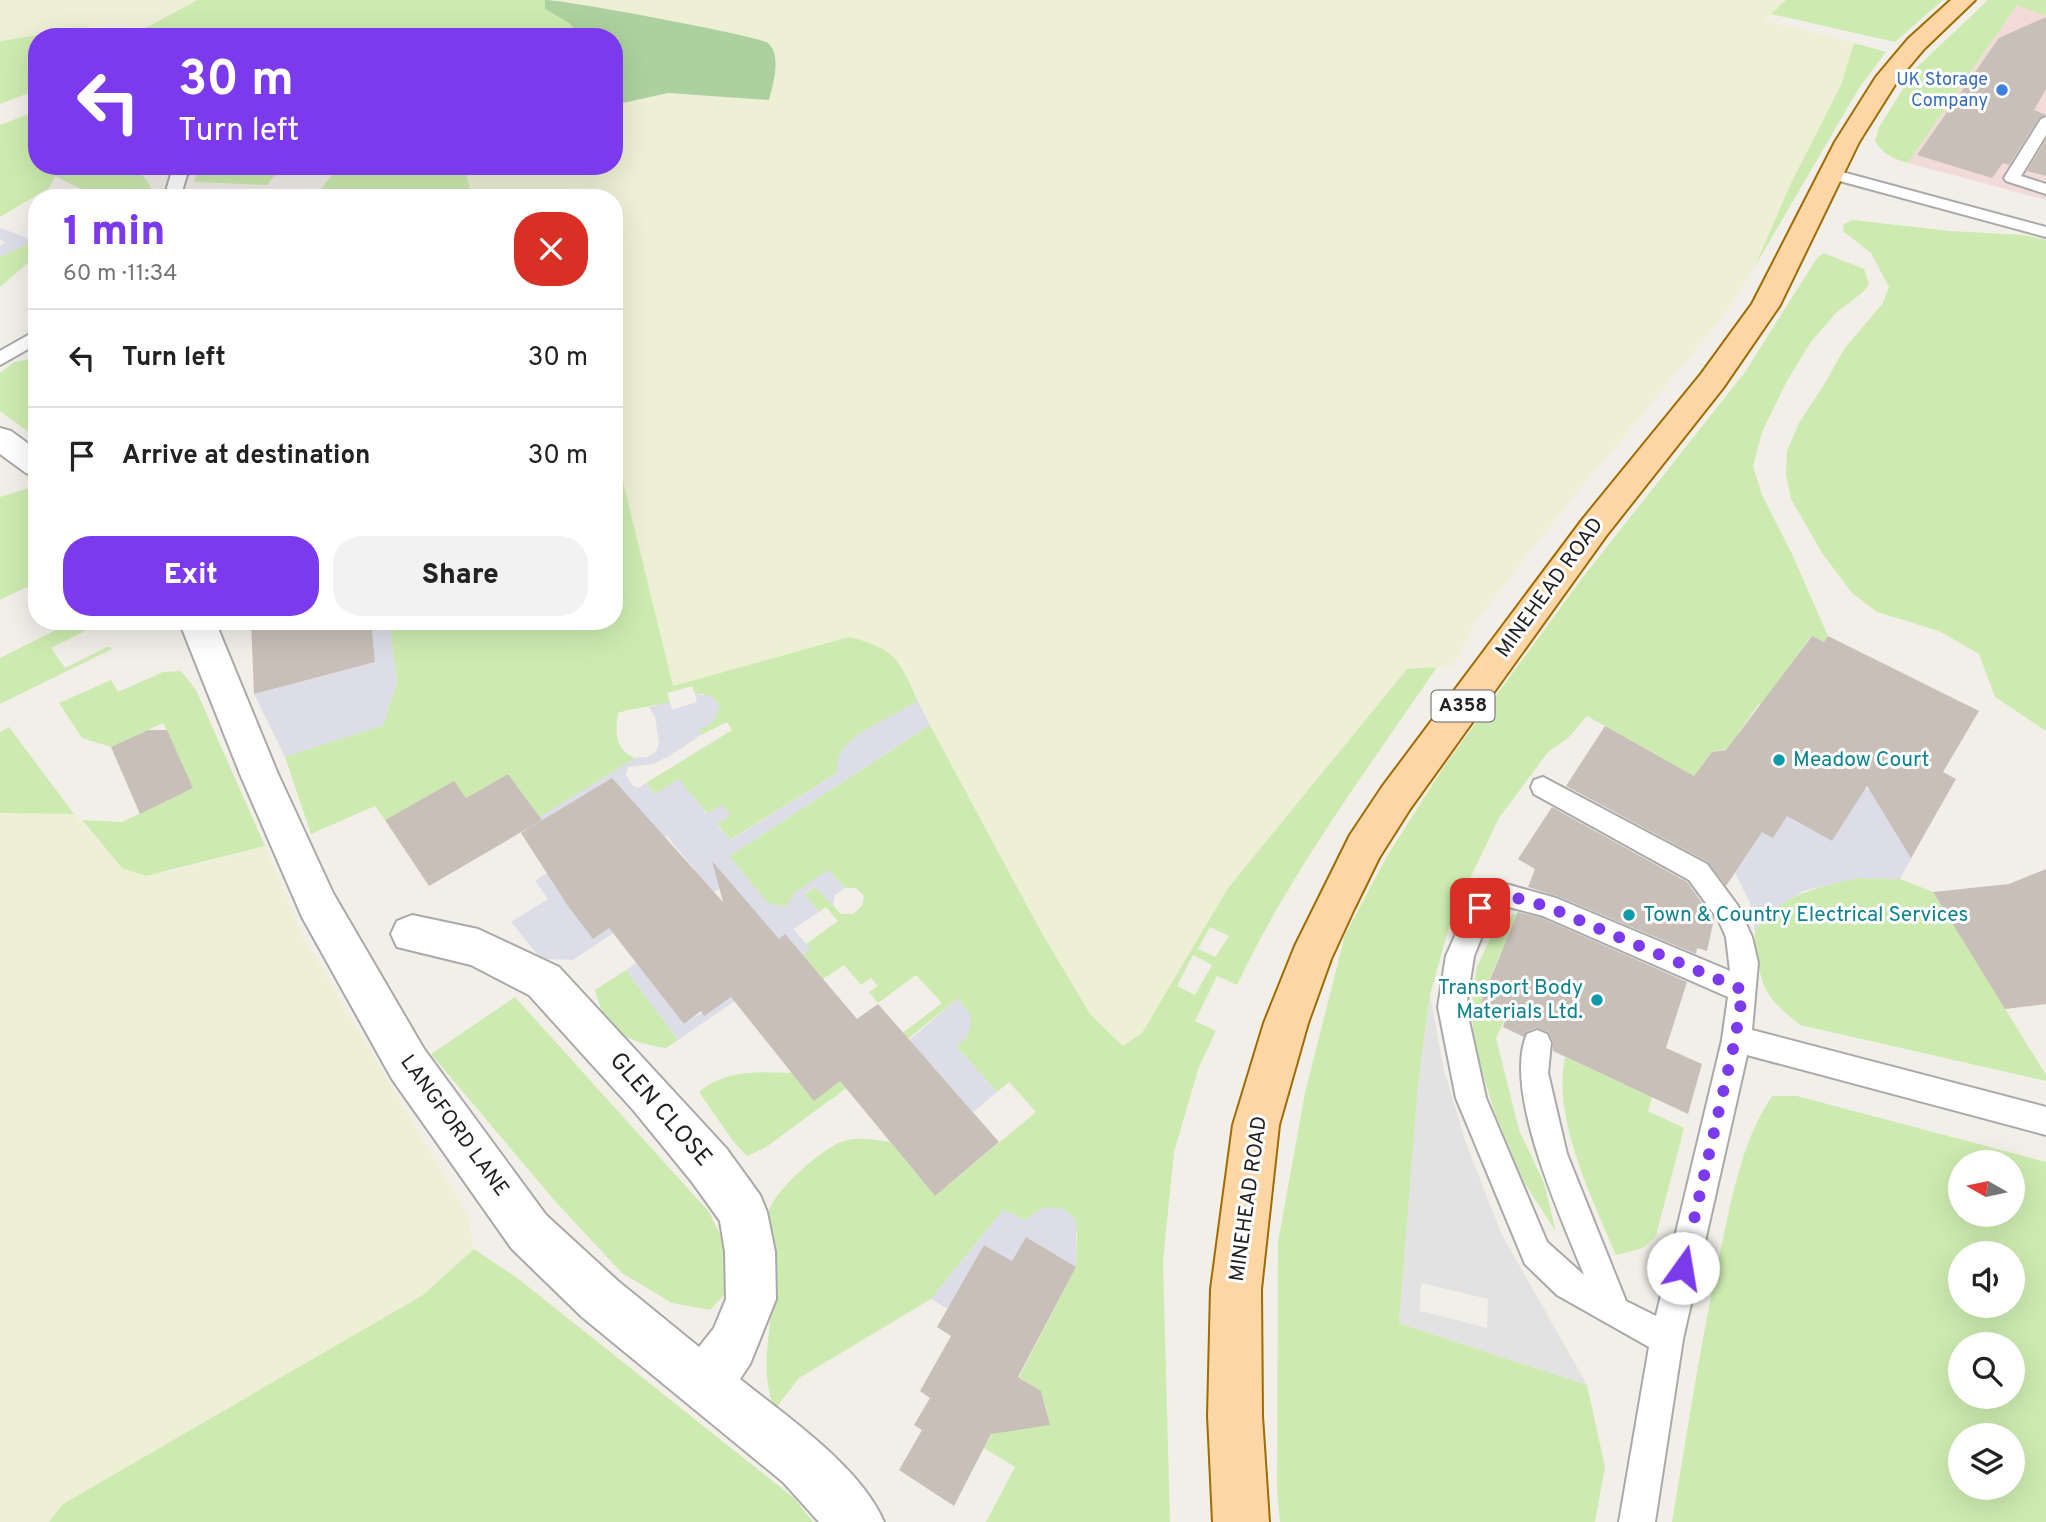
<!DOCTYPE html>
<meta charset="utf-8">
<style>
body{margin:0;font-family:Overpass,sans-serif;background:#f2f2f2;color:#222;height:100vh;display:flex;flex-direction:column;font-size:26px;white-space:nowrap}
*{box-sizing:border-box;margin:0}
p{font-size:23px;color:#767676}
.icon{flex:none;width:38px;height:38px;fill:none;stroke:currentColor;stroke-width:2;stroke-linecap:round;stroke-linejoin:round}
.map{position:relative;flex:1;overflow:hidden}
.drawer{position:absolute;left:28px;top:189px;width:595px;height:441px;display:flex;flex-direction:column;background:#fff;border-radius:28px;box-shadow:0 7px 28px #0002}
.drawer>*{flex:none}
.guide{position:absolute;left:28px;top:28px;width:595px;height:147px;border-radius:28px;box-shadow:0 7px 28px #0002;background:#7c3aed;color:#fff;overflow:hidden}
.needle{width:46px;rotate:279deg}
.tools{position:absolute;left:1948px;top:1150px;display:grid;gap:14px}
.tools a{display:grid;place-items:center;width:77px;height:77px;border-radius:50%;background:#fff;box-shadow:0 7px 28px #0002;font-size:35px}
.pin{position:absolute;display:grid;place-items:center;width:60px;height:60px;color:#fff;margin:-30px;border-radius:14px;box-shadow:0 4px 10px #0006}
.me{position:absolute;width:77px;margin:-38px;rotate:13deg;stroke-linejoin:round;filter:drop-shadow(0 0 5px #0008)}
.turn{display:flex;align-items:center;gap:24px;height:147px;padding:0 35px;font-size:32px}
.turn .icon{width:91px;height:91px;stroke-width:2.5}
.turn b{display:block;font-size:49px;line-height:60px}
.round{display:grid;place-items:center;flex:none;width:74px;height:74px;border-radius:28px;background:#f2f2f2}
.overview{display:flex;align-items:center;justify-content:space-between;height:119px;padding:0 35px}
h1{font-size:42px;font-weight:800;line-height:52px;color:#7c3aed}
.primary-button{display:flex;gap:14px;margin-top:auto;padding:14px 35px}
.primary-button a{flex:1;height:80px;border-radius:28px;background:#7c3aed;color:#fff;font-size:28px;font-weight:800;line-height:80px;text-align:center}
.primary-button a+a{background:#f2f2f2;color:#222}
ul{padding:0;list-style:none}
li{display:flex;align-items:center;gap:21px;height:98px;padding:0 35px;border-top:2px solid #e0e0e0}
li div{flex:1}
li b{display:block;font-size:26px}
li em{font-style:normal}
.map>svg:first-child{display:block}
.commercial{fill:#f2dad9}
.farmland{fill:#eef0d5}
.grass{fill:#cdebb0;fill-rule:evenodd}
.forest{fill:#add19e}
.parking{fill:#e2e2e2;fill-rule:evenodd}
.plaza{fill:#dddde8}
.building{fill:#c7bfb8}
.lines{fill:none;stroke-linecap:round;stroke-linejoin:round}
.service-casing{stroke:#a9a9a9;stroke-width:4}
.minor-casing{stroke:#a9a9a9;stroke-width:4}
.primary-casing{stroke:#a06b00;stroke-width:4}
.service{fill:#fff;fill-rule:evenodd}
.minor{fill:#fff;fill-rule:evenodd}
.primary{fill:#fcd6a4;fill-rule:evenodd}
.route{stroke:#7c3aed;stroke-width:12;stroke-dasharray:0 21.6}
.shop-dot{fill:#3f7fe0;stroke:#fff;stroke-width:2.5}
.culture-dot{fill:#0f9aa8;stroke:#fff;stroke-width:2.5}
.labels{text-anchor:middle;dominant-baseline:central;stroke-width:6;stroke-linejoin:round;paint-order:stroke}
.far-shop-label{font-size:18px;fill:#366cbe;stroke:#fff;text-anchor:end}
.shield{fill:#fff;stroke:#646464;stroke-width:2}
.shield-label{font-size:19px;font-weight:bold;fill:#222}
.street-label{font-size:21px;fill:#222;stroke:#fff}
.culture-label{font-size:21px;fill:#0d838f;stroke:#fff;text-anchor:start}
.near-street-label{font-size:24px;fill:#222;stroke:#fff}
</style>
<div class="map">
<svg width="2046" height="1522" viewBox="0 0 2046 1522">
<rect width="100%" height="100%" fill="#f2efe9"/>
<polygon class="commercial" points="2018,4 2046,16 2046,200 1908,163"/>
<g class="farmland">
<polygon points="0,0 197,0 144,27 118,23 0,41"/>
<polygon points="552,0 1786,0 1764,20 1854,43 1841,85 1791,183 1754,268 1721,319 1559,514 1475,622 1453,666 1407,669 1228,888 1142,1033 1123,1046 1090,1014 1039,928 930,725 901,663 849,637 673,687 614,445 614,198 472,198 464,166 614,166 614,105 668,93 769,100 728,32"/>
<polygon points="29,811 74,814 122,868 171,872 265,846 303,937 468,1216 474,1249 423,1295 63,1504 49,1522 0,1522 0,813"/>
</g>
<g class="grass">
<polygon points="197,0 545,0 545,9 569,23 582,37 129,37"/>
<polygon points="1786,0 1943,0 1895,42 1771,14"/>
<path d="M1988 0H2046V16L2017 5 1908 163C1894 159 1882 154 1875 141L1879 127 1916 68Z"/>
<polygon points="52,33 52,37 37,37 37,90 0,104 0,41"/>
<polygon points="1854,43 1886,52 1859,88 1754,268 1791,183 1841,85"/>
<path d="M37 111V166C60 166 105 162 126 166 140 169 153 185 154 198H99L55 176 49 188 0 217V125Z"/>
<polygon points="204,166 282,166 267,185 194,182 197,172"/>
<polygon points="350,166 464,166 472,198 271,198 274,195 315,197 333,173 345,173"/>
<polygon points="1853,220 1950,231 2024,235 2046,240 2046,731 1995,697 1979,654 1939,631 1877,612 1852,593 1822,553 1791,499 1786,475 1787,451 1799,423 1825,383 1844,349 1883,303 1889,287 1871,253 1843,231 1844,224"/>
<polygon points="37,239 37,255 0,287 0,257"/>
<polygon points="1824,253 1864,269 1869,284 1863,292 1836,313 1810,343 1787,381 1762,432 1753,466 1762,495 1792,554 1828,636 1824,642 1811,636 1774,687 1771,711 1759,704 1738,733 1747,739 1736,754 1726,749 1712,752 1694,776 1587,716 1568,738 1548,752 1499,818 1452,916 1430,995 1418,1087 1399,1323 1587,1385 1605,1467 1595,1522 1280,1522 1277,1490 1278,1242 1305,1093 1345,935 1387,856 1445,765 1583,577 1745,372 1817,258"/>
<polygon points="37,358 37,435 34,436 0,411 0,373 14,362"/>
<path d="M614 445 673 686 849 637C895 648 900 660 918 701L857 735 837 773 730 840 679 780 655 794 646 783 732 730 727 722 701 735 698 731 704 694H695L692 686 667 693 670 702C651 707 636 707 618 713 615 732 615 750 635 758L533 822 525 797 508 774 466 798 453 782 385 820 375 806 311 834 285 757 383 725 397 683 389 621H614Z"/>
<polygon points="30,488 37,489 37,582 0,600 0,497"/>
<polygon points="74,621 84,621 89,629 51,648 65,668 109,646 112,649 0,704 0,658"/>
<path d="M1437 667C1367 770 1291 871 1237 985L1217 976 1195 1021 1216 1031 1199 1067 1174 1152 1163 1261 1170 1522H986L1015 1467 984 1448 1001 1417 1022 1429 1038 1427 1047 1411 1041 1391 1019 1377 1076 1267 1077 1233 1044 1207 1025 1220 1003 1210 931 1299 799 1378 775 1409C760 1375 769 1344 771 1309 774 1277 762 1243 769 1212 773 1191 822 1149 841 1142 857 1136 874 1140 890 1142L935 1196 1036 1112 1009 1082 997 1092 956 1046 966 1038 971 1016 957 999 856 1081 766 1147 747 1156 733 1141 699 1092C727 1069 757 1072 792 1073L814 1100 942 1003 916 975 878 1003 869 992 878 986 871 978 861 985 844 965 823 979 818 972 805 981 790 964 810 949 806 944 838 921 826 907 819 912 804 894 815 887 841 914H853L862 906 864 896 856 888H845L828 871 792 899 786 907 768 904 729 856 930 725 1039 928 1090 1014 1123 1046 1142 1033 1228 888 1407 669ZM1210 927 1229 936 1215 957 1198 949ZM1193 955 1212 965 1195 995 1177 986Z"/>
<polygon points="181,671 196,690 265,846 146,876 122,868 82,820 122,822 193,788 163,723 111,747 82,738 59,703 111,680 118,692 163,672"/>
<polygon points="9,727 74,814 0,813 0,732"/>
<path d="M1856 878 1900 879 1933 892 2046 1075V1081L1800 1025C1775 1004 1762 995 1758 960 1757 952 1754 941 1755 933 1760 900 1829 884 1856 878Z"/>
<polygon points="1518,912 1503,950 1526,965 1500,954 1481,1002 1507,1015 1496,1038 1519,1130 1544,1183 1556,1232 1524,1182 1495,1113 1476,1053 1471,1009 1477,966 1498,923"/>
<path d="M626 970 678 1040 666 1048C626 1042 605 1031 595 990Z"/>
<polygon points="515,997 709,1212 725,1245 728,1291 710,1310 672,1303 622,1273 554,1200 431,1054"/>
<path d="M1565 1057 1652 1097 1648 1111 1684 1128 1656 1236 1643 1248 1616 1255C1592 1197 1552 1119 1565 1057Z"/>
<path d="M1772 1096H1797L2046 1162V1522H1672C1687 1434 1700 1345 1719 1258 1731 1203 1740 1144 1772 1096ZM1960 1162H2012V1214H1960ZM1960 1253H2012V1306H1960ZM1960 1344H2012V1396H1960ZM1960 1435H2012V1488H1960Z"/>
<polygon points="474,1249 516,1277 794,1498 813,1522 49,1522 63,1504 423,1295"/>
</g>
<path class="forest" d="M545 0C566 0 759 36 768 43 782 55 773 85 769 100L668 93 614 105V37H582L569 23 545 9Z"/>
<path class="parking" d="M1430 995 1444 1070 1466 1143 1501 1233 1587 1385 1399 1323 1418 1087ZM1421 1283 1488 1299 1487 1328 1420 1311Z"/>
<g class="plaza">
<polygon points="0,228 1,228 34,241 0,257 0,246 6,242 0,240"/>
<polygon points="371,621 389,621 397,683 383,725 285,757 254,694 375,662"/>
<polygon points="695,694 712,696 720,707 712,723 698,731 701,735 671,755 653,764 628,767 626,775 633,786 638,788 646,783 655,794 679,779 707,814 722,805 731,815 716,825 731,840 837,773 837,759 844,747 857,735 918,701 930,725 729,856 769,904 786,907 794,893 828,870 845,888 835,895 833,906 815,887 804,893 819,912 793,929 811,949 678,1040 626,970 653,951 684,1024 787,957 725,885 696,904 681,888 573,960 541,959 511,922 548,899 535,881 547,873 594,938 695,870 667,836 636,855 526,830 525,826 635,758 647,757 656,752 659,743 655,717 649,707 670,702 672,710 697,702"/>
<polygon points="1865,788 1888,801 1882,812 1924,835 1900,879 1856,878 1803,891 1764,916 1755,932 1750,903 1735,873 1762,832 1787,816 1832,841"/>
<polygon points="958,998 971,1016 971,1026 966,1038 956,1046 997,1092 973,1112 928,1061 898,1050"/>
<polygon points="1044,1207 1064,1209 1076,1220 1076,1267 1026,1237 1012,1261 984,1245 948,1309 931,1299 1003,1210 1025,1220"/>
</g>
<g class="building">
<polygon points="2046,17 2046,89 2034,110 2046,115 2039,118 2009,165 2003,163 1992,178 1917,155 1999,38"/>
<polygon points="2046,140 2046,176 2027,171"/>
<polygon points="251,621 371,621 375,662 254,694"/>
<polygon points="1812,636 1824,642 1828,636 1979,711 1943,772 1956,779 1911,858 1867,786 1832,841 1787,816 1773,838 1762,832 1726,886 1708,862 1566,786 1605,726 1694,776 1712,752 1726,750"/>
<polygon points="148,730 167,730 193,788 140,814 111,747"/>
<polygon points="508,774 542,820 429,886 385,820 454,781 466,798"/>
<polygon points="612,778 723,902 712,861 779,939 785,934 857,1019 878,1004 999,1142 935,1196 840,1081 814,1101 731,997 704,1016 701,1011 684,1024 609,928 593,939 568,906 521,833"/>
<polygon points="1552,807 1687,882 1714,919 1707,951 1697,948 1696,954 1557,896 1528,887 1535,869 1518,859"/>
<polygon points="2046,869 2046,1004 2005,1009 1933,892 2009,884"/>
<polygon points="1518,912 1542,918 1687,982 1666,1048 1702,1064 1688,1114 1553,1051 1553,1042 1548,1032 1536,1028 1526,1032 1524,1037 1503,1027 1507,1015 1481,1002"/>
<polygon points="1026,1237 1076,1267 1018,1377 1041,1391 1050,1425 991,1434 954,1506 899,1470 922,1430 914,1425 930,1398 920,1391 951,1336 937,1327 984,1245 1012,1261"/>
</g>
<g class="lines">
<defs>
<g id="service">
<polygon points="2046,117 2046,135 2021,176 2046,184 2046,194 2006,181 2004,178 2041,119"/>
<polygon points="177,166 192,168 187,175 180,198 164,198 171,174"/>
<polygon points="1831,169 2046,227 2046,237 1825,177 1823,174"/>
<polygon points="37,330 37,344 0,365 0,351"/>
<path d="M1543 777 1707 864 1738 906 1752 937 1758 963 1752 1030 2046 1107V1135L1747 1055 1683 1339 1655 1522H1619L1649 1347 1557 1295 1525 1264 1456 1098 1438 1007 1446 956 1471 900 1502 883 1556 898 1730 971 1726 937 1719 921 1689 880 1534 794 1531 787 1534 780ZM1505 906 1543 916 1728 997 1722 1040 1656 1316 1626 1301 1567 1154 1548 1073 1551 1043 1547 1034 1537 1030 1527 1034C1502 1091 1562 1219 1584 1275L1547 1242 1486 1098 1466 1007 1474 956 1490 916Z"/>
</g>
<g id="minor">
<polygon points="0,428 11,431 37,450 37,477 26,473 0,454"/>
<path d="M179 621H215L278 774 333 893 424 1049 546 1215 618 1281 699 1347 714 1328 726 1299 725 1252 720 1221 692 1182 634 1111 529 995 471 965 397 947 391 934 397 921 412 915 478 929 559 967 726 1148 760 1195 767 1212 775 1252 776 1299 750 1364 740 1379C786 1416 861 1467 884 1522H819L783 1482 582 1317 512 1249 392 1079 302 917 240 774Z"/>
</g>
<polygon id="primary" points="1951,0 1975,0 1924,49 1898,80 1859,142 1780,305 1723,388 1606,536 1410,809 1379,858 1354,909 1331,959 1308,1023 1279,1125 1261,1289 1262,1416 1269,1522 1213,1522 1208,1416 1211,1289 1233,1125 1264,1023 1295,946 1350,835 1382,787 1582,520 1701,374 1752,304 1835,142 1876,77 1908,39"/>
</defs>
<use href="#service" class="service-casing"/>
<use href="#minor" class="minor-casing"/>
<use href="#primary" class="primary-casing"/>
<use href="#service" class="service"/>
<use href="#minor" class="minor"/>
<use href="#primary" class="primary"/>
</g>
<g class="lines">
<polyline class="route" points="1480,908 1502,894 1546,906 1743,990 1735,1040 1683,1268"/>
</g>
<circle class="shop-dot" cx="2002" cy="90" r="7"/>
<g class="culture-dot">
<circle cx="1779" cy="760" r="7"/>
<circle cx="1629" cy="915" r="7"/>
<circle cx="1597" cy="1000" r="7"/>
</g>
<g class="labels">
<g class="far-shop-label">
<text x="1988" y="80">UK Storage<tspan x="1988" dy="21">Company</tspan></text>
</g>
<rect class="shield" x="1431.5" y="690.5" width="63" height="31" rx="5"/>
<g class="shield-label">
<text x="1463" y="706">A358</text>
</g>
<g class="street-label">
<text transform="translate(1550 588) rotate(-54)">MINEHEAD ROAD</text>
<text transform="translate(454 1126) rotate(54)">LANGFORD LANE</text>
<text transform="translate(1249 1199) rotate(-82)">MINEHEAD ROAD</text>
</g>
<g class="culture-label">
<text x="1793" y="760">Meadow Court</text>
<text x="1643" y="915">Town &amp; Country Electrical Services</text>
<text x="1583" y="988" text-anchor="end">Transport Body<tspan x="1583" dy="24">Materials Ltd.</tspan></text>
</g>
<g class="near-street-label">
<text transform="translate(660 1110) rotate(49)">GLEN CLOSE</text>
</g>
</g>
</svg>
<div class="tools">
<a><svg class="needle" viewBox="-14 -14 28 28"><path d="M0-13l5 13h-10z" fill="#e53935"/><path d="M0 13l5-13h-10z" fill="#767676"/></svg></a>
<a><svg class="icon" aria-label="sound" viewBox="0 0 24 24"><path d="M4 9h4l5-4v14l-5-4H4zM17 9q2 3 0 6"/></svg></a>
<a><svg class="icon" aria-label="search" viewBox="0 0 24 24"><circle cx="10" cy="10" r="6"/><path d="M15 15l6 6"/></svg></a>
<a><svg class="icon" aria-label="layers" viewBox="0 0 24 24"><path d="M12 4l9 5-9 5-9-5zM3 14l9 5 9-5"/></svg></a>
</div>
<div class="pin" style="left:1480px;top:908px;background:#d93025"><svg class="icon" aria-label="arrive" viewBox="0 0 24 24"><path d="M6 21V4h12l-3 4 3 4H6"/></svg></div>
<svg class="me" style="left:1683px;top:1268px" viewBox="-20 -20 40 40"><circle r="19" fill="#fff"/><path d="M0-13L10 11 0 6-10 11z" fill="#7c3aed"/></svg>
<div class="guide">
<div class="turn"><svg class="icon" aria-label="left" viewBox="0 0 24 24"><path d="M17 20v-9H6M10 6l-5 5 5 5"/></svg><div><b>30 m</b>Turn left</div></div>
</div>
<section class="drawer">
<div class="overview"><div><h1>1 min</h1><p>60 m · 11:34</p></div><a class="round" style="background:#d93025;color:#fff"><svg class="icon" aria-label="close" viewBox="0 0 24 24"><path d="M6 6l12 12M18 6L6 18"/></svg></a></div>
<ul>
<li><svg class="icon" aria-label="left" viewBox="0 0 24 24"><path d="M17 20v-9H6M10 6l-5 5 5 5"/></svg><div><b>Turn left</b></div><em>30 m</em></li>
<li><svg class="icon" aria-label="arrive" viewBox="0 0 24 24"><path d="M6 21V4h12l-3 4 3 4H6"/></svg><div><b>Arrive at destination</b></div><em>30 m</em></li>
</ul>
<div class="primary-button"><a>Exit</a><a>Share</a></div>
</section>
</div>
